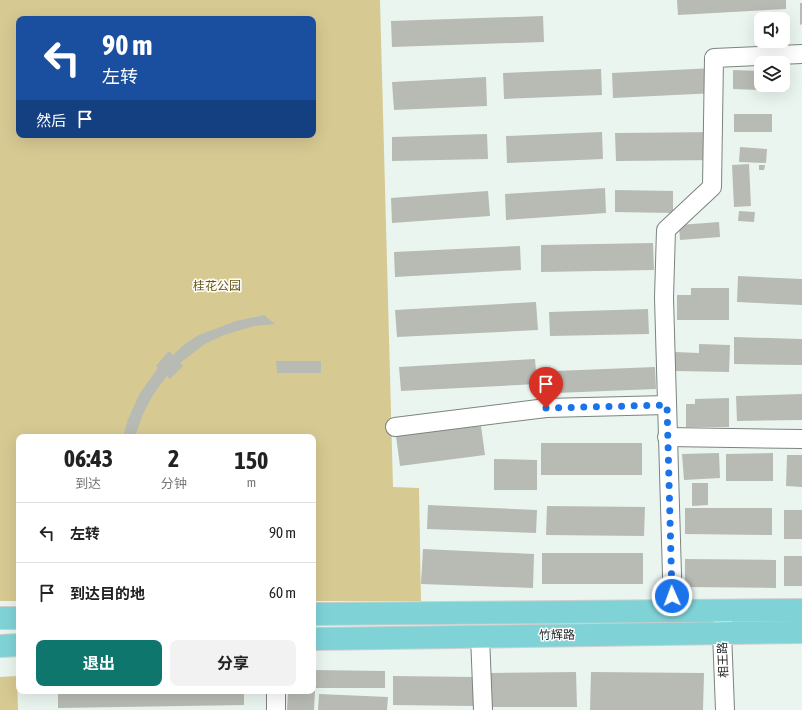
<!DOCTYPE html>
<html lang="zh">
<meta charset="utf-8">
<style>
body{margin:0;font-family:"Asap Condensed","Noto Sans SC",sans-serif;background:#f2f2f2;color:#222;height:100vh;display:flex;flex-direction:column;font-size:15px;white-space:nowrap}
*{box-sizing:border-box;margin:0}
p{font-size:13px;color:#767676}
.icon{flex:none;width:22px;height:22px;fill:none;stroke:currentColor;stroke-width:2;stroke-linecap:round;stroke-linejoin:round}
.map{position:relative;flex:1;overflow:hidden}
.side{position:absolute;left:16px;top:434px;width:300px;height:260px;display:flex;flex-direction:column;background:#fff;border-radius:8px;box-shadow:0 4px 16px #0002}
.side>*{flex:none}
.hud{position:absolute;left:16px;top:16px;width:300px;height:122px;border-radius:8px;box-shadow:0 4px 16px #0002;background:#1a4fa0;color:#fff;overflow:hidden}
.tools{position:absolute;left:754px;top:12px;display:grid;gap:8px}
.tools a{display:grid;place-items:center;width:36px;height:36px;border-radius:8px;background:#fff;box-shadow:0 4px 16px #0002;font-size:20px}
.pin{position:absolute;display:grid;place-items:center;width:34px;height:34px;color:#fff;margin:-41px -17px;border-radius:50% 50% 50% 0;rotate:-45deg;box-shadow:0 0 4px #0007}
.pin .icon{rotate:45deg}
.me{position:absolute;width:44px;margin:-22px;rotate:358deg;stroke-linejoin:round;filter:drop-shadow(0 0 3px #0008)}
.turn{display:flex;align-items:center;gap:14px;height:84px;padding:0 20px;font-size:18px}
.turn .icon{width:52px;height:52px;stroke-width:2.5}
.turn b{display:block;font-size:28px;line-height:34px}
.then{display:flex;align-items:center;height:38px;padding:0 20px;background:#0003;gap:8px;font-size:15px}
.eta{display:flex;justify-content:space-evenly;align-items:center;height:68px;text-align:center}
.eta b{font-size:24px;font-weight:700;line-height:28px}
.button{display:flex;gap:8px;margin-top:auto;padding:8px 20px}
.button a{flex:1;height:46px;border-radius:8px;background:#0f766e;color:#fff;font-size:16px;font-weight:700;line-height:46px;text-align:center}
.button a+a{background:#f2f2f2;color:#222}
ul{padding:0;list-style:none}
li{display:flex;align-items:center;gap:12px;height:60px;padding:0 20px;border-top:1px solid #e0e0e0}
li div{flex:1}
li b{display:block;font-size:15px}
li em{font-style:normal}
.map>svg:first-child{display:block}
.green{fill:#d7c992;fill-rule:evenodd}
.building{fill:#b7bbb3}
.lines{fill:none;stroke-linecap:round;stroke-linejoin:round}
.minor-casing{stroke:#7b847f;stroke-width:20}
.major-casing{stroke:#cfcfcf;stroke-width:24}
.minor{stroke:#fff;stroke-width:18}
.major{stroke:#7fd3d7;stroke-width:22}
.route{stroke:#1a73e8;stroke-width:7;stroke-dasharray:0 12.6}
.labels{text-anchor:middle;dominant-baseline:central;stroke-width:3;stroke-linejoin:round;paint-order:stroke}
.park-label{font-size:12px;fill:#67570f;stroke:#fff}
.street-label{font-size:12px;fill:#242726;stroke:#fff}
</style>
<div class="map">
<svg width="802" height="710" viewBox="0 0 802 710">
<rect width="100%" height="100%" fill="#ebf5f0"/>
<g class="green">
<path d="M0 0H380L393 487 419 488 421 601H313V437H19V601H0ZM19 19H313V135H19Z"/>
<polygon points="17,676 18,710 0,710 0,677"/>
</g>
<g class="building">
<polygon points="677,0 786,0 786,9 678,15"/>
<polygon points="800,3 802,3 802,24 800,25"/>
<polygon points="543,16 544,42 392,47 391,21"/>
<polygon points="714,68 716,93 613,98 612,73"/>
<polygon points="601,69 602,95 504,99 503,73"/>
<polygon points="733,70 761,71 761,85 783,85 783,72 788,72 787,91 733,89"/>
<polygon points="486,77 487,106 394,110 392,82"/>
<rect x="734" y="114" width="38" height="18"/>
<polygon points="602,132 603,159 507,163 506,136"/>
<polygon points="719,132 719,160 616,161 615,133"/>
<polygon points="487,134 488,159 392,161 392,137"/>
<polygon points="740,147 767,149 766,163 739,162"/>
<polygon points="749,164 751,206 734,207 732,165"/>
<polygon points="759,165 765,165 764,170 759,170"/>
<polygon points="605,188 606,213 506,220 505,194"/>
<polygon points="615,190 673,191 673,213 615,212"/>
<polygon points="488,191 490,216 392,223 391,198"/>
<polygon points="739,211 755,212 754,222 738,221"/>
<polygon points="719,222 720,237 680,240 679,225"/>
<polygon points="653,243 654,270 541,272 541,245"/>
<polygon points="520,246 521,270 395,277 394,252"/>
<polygon points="738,276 802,279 802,305 737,302"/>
<polygon points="691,288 729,288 729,320 677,320 677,295 691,295"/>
<polygon points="536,302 538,330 397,337 395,310"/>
<polygon points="648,309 649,334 550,336 549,312"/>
<polygon points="264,315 275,324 254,326 224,335 205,344 180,363 183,366 170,379 167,376 153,395 143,414 135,437 123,437 128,419 140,393 158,368 156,366 169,351 173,355 186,343 199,335 236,321"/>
<polygon points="734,337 802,339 802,365 734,364"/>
<polygon points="699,344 730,345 729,372 675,371 675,352 699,353"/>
<polygon points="535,359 537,384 401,391 399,367"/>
<polygon points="276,361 321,361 321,373 277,373"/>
<polygon points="655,367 656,389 556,393 555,371"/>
<polygon points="802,394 802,420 737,421 736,396"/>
<polygon points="729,398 729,427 686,427 686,404 695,404 695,399"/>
<polygon points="481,426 485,455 400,466 396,436"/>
<rect x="541" y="443" width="101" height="32"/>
<polygon points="719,453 720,478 684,480 682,454"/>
<polygon points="773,453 773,481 726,481 726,454"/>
<polygon points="787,455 802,455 802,487 786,486"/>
<polygon points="494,459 537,460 537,490 494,490"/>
<polygon points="692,483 708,483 708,505 692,506"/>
<polygon points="428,505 537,510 536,533 427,529"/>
<polygon points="547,506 645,507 644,536 546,535"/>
<polygon points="685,508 772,508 772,535 685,534"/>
<rect x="784" y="510" width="18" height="29"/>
<polygon points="423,549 534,554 533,588 421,584"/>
<rect x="542" y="553" width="101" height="31"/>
<rect x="784" y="556" width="18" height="30"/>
<polygon points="685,559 776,560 776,588 685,587"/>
<polygon points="313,670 385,671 385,688 313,688"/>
<polygon points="576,672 577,707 490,707 489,673"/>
<polygon points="591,672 704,673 703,710 590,710"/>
<polygon points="393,676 474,677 473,706 393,705"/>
<polygon points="58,691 244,691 244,705 58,708"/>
<polygon points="288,691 315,691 314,710 287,710"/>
<polygon points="319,694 388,697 387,710 318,710"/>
</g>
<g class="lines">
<defs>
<g id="minor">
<polyline points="395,427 546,408 667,405"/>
<polyline points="667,437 802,439"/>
<polyline points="673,610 664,298 666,230 712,187 714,58 802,54"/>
<polyline points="724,610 722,632 725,710"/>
<polyline points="480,636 483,710"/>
<polyline points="276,710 276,691"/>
</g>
<g id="major">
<polyline points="313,614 802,610"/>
<polyline points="0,618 19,618"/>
<polyline points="313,639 802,632"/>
<polyline points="0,646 19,645"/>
</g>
</defs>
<use href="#minor" class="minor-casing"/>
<use href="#major" class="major-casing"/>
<use href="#minor" class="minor"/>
<use href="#major" class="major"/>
</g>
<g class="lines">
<polyline class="route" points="546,408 667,405 672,596"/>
</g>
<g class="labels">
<g class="park-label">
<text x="217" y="286">桂花公园</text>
</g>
<g class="street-label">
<text transform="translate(557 635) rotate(-1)">竹辉路</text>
<text transform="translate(723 660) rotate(-92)">相王路</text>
</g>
</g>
</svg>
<div class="tools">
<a><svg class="icon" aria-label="sound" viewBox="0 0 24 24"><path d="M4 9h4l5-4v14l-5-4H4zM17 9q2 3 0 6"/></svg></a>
<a><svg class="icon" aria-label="layers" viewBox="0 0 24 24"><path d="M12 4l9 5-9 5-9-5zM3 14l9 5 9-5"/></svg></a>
</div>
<div class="pin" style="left:546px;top:408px;background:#d93025"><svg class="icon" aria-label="arrive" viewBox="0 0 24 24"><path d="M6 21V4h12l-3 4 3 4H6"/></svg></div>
<svg class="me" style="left:672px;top:596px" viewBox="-20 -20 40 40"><circle r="17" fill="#1a73e8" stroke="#fff" stroke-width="3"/><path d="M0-11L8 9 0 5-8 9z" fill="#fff"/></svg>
<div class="hud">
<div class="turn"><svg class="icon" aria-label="left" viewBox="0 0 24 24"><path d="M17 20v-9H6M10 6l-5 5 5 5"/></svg><div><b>90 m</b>左转</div></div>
<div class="then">然后<svg class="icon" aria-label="arrive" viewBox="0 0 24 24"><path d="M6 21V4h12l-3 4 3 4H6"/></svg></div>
</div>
<section class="side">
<div class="eta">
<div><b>06:43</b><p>到达</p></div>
<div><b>2</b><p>分钟</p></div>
<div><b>150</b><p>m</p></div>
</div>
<ul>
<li><svg class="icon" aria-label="left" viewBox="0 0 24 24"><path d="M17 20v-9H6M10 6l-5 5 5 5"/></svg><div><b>左转</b></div><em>90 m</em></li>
<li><svg class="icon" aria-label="arrive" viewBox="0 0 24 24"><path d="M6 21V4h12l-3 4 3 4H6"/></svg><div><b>到达目的地</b></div><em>60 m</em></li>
</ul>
<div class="button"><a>退出</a><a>分享</a></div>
</section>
</div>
